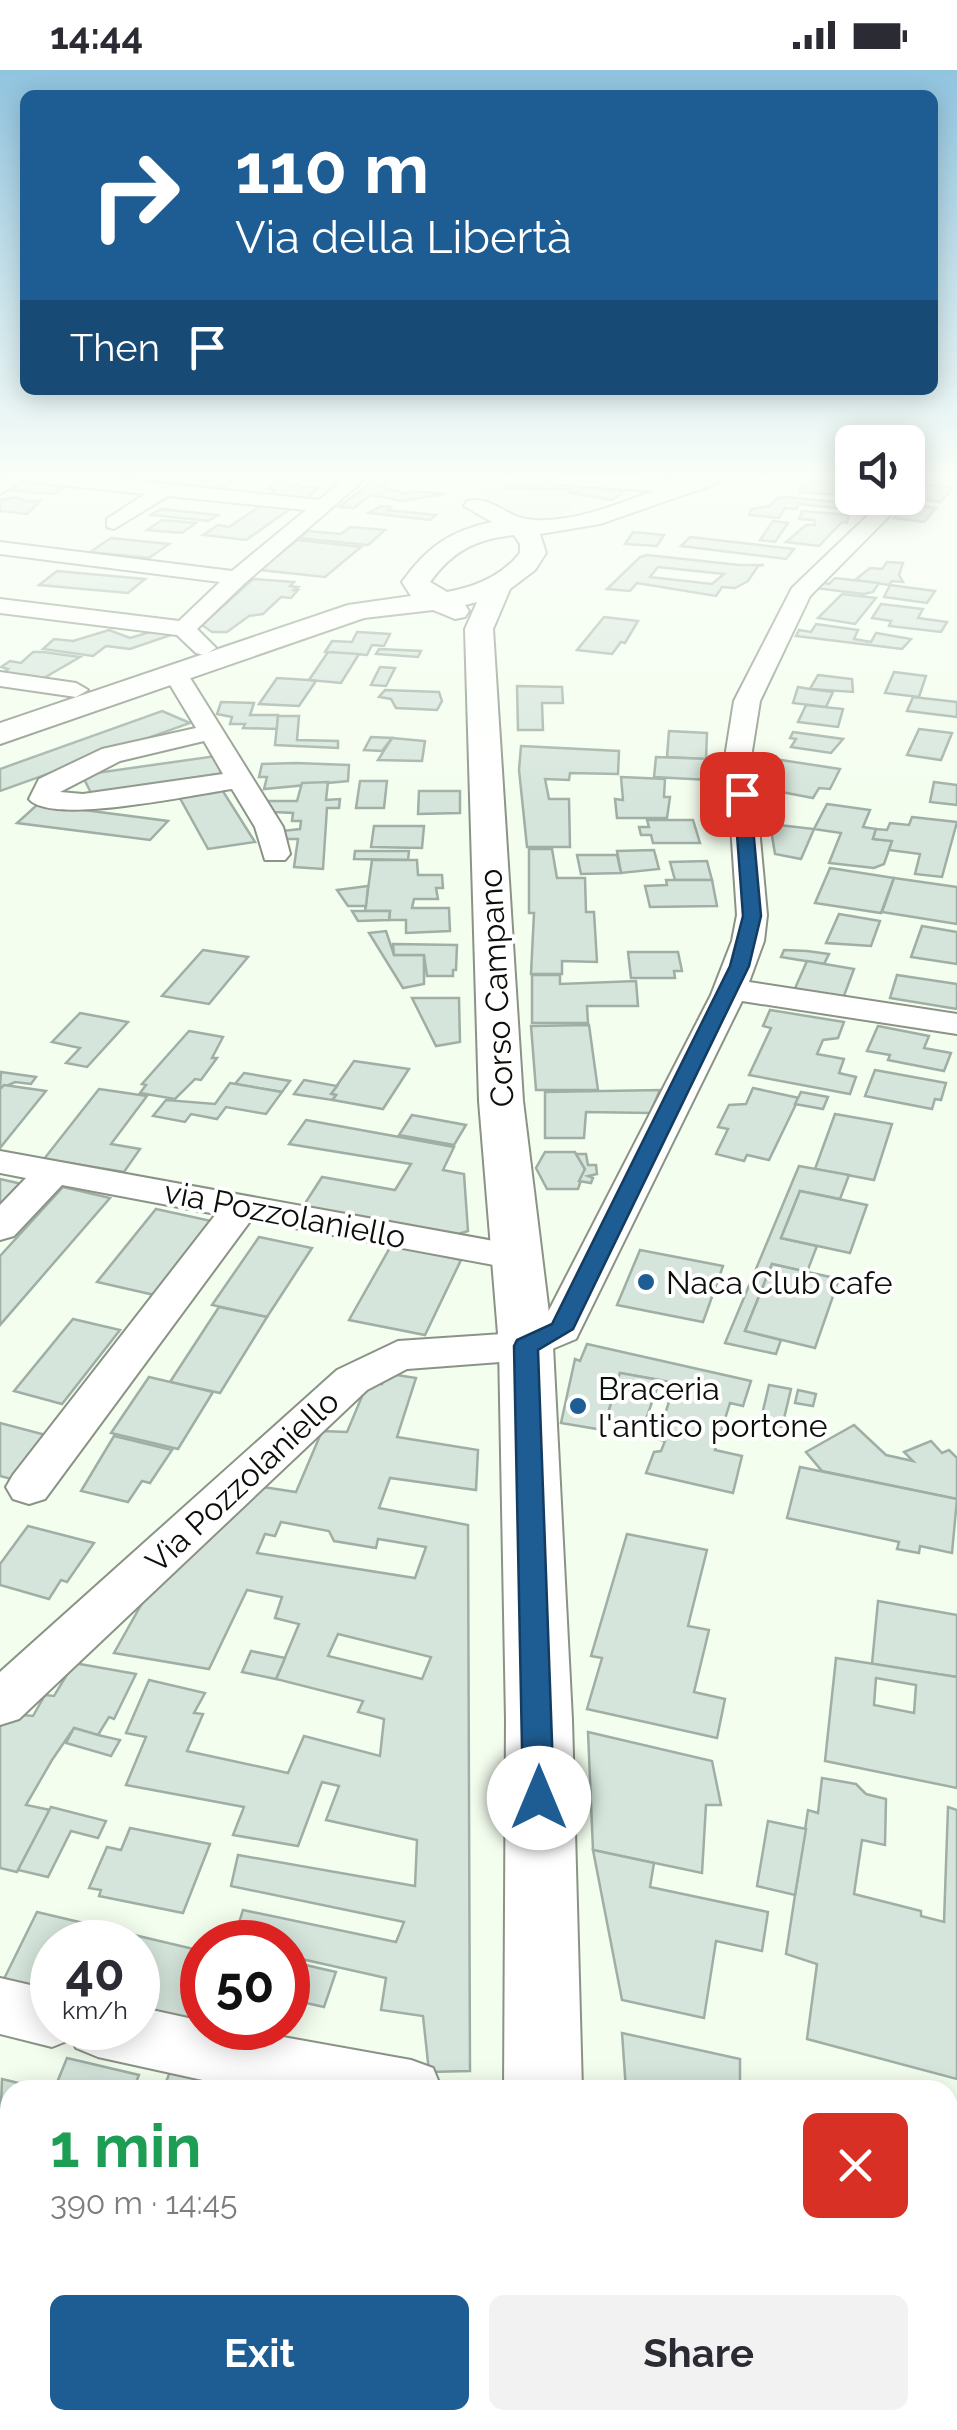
<!DOCTYPE html>
<meta charset="utf-8">
<style>
body{margin:0;font-family:Raleway,sans-serif;background:#f2f2f3;color:#2b2b33;height:100vh;display:flex;flex-direction:column;font-size:38px;white-space:nowrap}
*{box-sizing:border-box;margin:0}
p{font-size:32px;color:#7c7c81}
.icon{flex:none;width:55px;height:55px;fill:none;stroke:currentColor;stroke-width:2;stroke-linecap:round;stroke-linejoin:round}
.map{position:relative;flex:1;overflow:hidden}
.sheet{position:absolute;left:0px;top:2010px;width:958px;height:350px;display:flex;flex-direction:column;background:#fff;border-radius:30px 30px 0 0;box-shadow:0 5px 25px #0003}
.sheet>*{flex:none}
.top-card{position:absolute;left:20px;top:20px;width:918px;height:305px;border-radius:15px;box-shadow:0 5px 25px #0003;background:#1d5d93;color:#fff;overflow:hidden}
.tools{position:absolute;left:835px;top:355px;display:grid;gap:20px}
.tools a{display:grid;place-items:center;width:90px;height:90px;border-radius:15px;background:#fff;box-shadow:0 5px 25px #0003;font-size:50px}
.speed{position:absolute;left:30px;top:1850px;display:flex;gap:20px;font-size:50px;font-weight:700;text-align:center}
.speed>*{display:grid;place-content:center;width:130px;height:130px;border-radius:50%;background:#fff;box-shadow:0 5px 25px #0003;line-height:1}
.speed small{font-size:25px;font-weight:400}
.speed .limit{border:15px solid #d22;background:#fff;color:#111}
.pin{position:absolute;display:grid;place-items:center;width:85px;height:85px;color:#fff;margin:-42px;border-radius:20px;box-shadow:0 5px 15px #0006}
.me{position:absolute;width:110px;margin:-55px;rotate:0deg;stroke-linejoin:round;filter:drop-shadow(0 0 8px #0008)}
.turn{display:flex;align-items:center;gap:35px;height:210px;padding:0 50px;font-size:45px}
.turn .icon{width:130px;height:130px;stroke-width:2.5}
.turn b{display:block;font-size:70px;line-height:85px}
.then{display:flex;align-items:center;height:95px;padding:0 50px;background:#0003;gap:20px;font-size:38px}
.round{display:grid;place-items:center;flex:none;width:105px;height:105px;border-radius:15px;background:#f2f2f3}
.headline{display:flex;align-items:center;justify-content:space-between;height:170px;padding:0 50px}
h1{font-size:60px;font-weight:700;line-height:75px;color:#1e9e55}
.action{display:flex;gap:20px;margin-top:auto;padding:20px 50px}
.action a{flex:1;height:115px;border-radius:15px;background:#1d5d93;color:#fff;font-size:40px;font-weight:700;line-height:115px;text-align:center}
.action a+a{background:#f2f2f3;color:#2b2b33}
.status{display:flex;justify-content:space-between;align-items:center;height:70px;padding:0 50px;background:#fff;direction:ltr}
.status svg{height:28px;fill:currentColor}
.map>svg:first-child{display:block}
.built{fill:#e6f5e0}
.building{fill:#d5e5db;stroke:#9fafa5;stroke-width:2.5;fill-rule:evenodd}
.lines{fill:none;stroke-linecap:round;stroke-linejoin:round}
.minor-casing{stroke:#8a9386;stroke-width:4}
.major-casing{stroke:#8a9386;stroke-width:4}
.minor{fill:#fff;fill-rule:evenodd}
.major{fill:#fff;fill-rule:evenodd}
.route{fill:#1d5d93;stroke:#133c60;stroke-width:2.5}
.poi-dot{fill:#1d5d93;stroke:#fff;stroke-width:4}
.labels{text-anchor:middle;dominant-baseline:central;stroke-width:8;stroke-linejoin:round;paint-order:stroke}
.street-label{font-size:32px;fill:#0b0e09;stroke:#fff}
.poi-label{font-size:32px;fill:#0b0e09;stroke:#fff;text-anchor:start}
</style>
<div class="status"><b>14:44</b><svg viewBox="0 0 49 12"><path d="M0 12V9h3v3zM5 12V6h3v6zM10 12V3h3v9zM15 12V0h3v12zM26 1h20v11H26zM47 4h2v5h-2z"/></svg></div>
<div class="map">
<svg width="957" height="2360" viewBox="0 0 957 2360">
<rect width="100%" height="100%" fill="#f4feef"/>
<polygon class="built" points="484,415 583,423 558,451 521,452 485,436"/>
<g class="building">
<polygon points="208,408 220,408 234,410 221,419 193,416"/>
<polygon points="277,408 308,408 293,416 319,418 302,432 266,428 276,420 268,419 279,411 274,411"/>
<polygon points="377,408 439,408 394,409 380,417 407,424 411,421 445,424 402,431 371,425 354,438 339,437"/>
<polygon points="516,408 610,413 606,420 625,421 612,430 568,422 570,419 503,418"/>
<polygon points="804,408 852,412 852,426 800,422"/>
<polygon points="22,412 66,417 53,424 10,420"/>
<polygon points="925,414 953,418 940,432 912,428"/>
<polygon points="15,427 27,431 40,431 27,444 0,441 0,430"/>
<polygon points="784,427 848,433 845,439 799,434 796,439 785,438 779,448 749,445 752,439 770,436 776,429"/>
<polygon points="266,432 296,435 246,470 203,465 218,455 229,457"/>
<polygon points="907,434 936,438 924,452 894,448"/>
<polygon points="381,436 391,437 387,440 436,445 430,450 368,443"/>
<polygon points="161,439 218,445 208,451 151,445"/>
<polygon points="802,441 849,445 847,453 842,452 819,476 786,472 806,455 815,455 814,450 799,449"/>
<polygon points="162,450 196,453 182,463 147,460"/>
<polygon points="773,451 788,453 775,472 760,470"/>
<polygon points="350,457 385,460 368,475 300,468 308,461 341,464"/>
<polygon points="633,462 664,465 657,476 625,474"/>
<polygon points="690,467 794,479 786,489 681,476"/>
<polygon points="111,468 169,474 149,488 90,482"/>
<polygon points="297,470 361,477 325,507 260,500"/>
<path d="M647 485 739 495H764L758 496 748 511 735 518 722 517 716 526 637 513 630 521 607 519 640 487ZM658 497 724 504 712 514 650 507Z"/>
<polygon points="887,492 903,493 899,505 903,512 892,511 889,515 855,510 870,498 882,499"/>
<polygon points="57,501 145,509 128,523 39,515"/>
<polygon points="835,508 879,513 873,522 864,524 815,518 819,512 829,514"/>
<polygon points="253,509 294,512 290,516 298,517 294,520 298,520 291,528 281,527 263,544 249,546 227,562 212,562 202,555"/>
<polygon points="890,515 935,521 927,533 884,527"/>
<polygon points="842,524 876,528 855,554 818,548"/>
<polygon points="881,534 923,539 918,548 947,552 941,562 889,556 891,551 872,548"/>
<polygon points="604,547 638,551 625,573 621,572 612,584 577,580"/>
<polygon points="816,554 858,560 854,569 871,572 876,563 911,569 902,579 796,566 799,560 811,562"/>
<polygon points="109,560 130,568 157,560 171,565 130,579 106,576 93,586 43,579 54,569 73,571"/>
<polygon points="357,562 390,564 384,576 372,575 367,585 325,582 332,571 352,572"/>
<polygon points="379,579 421,581 418,587 376,584"/>
<polygon points="33,582 43,582 80,587 37,612 0,606 8,599 1,597 10,591 21,593"/>
<polygon points="328,582 359,584 341,613 309,610"/>
<polygon points="380,597 395,598 386,616 371,615"/>
<polygon points="894,602 926,606 919,627 885,623"/>
<polygon points="818,605 852,609 853,622 810,619"/>
<polygon points="277,608 309,610 316,611 299,636 259,634"/>
<polygon points="517,616 562,617 563,633 542,633 543,660 518,660"/>
<polygon points="798,617 810,619 833,622 826,637 793,633"/>
<polygon points="385,620 439,622 442,631 437,640 396,638 391,629 379,627"/>
<polygon points="913,627 957,632 957,647 907,641"/>
<polygon points="221,632 254,633 250,645 278,645 277,659 243,658 245,654 230,654 232,647 217,644"/>
<polygon points="806,635 843,639 838,657 798,652"/>
<polygon points="162,641 190,653 0,721 0,699"/>
<polygon points="278,646 299,646 297,670 338,671 338,678 275,675"/>
<polygon points="919,659 952,663 941,690 907,685"/>
<polygon points="669,661 707,663 706,689 667,687"/>
<polygon points="793,662 843,669 831,683 791,677 796,669 790,668"/>
<polygon points="371,667 392,668 382,681 364,680"/>
<polygon points="392,668 425,671 422,691 378,690"/>
<polygon points="521,676 619,681 618,704 570,703 569,710 545,709 549,729 569,729 570,777 527,777 519,700"/>
<polygon points="216,686 225,703 91,723 82,705"/>
<polygon points="656,687 709,689 709,710 654,707"/>
<polygon points="781,690 840,699 830,719 819,718 813,728 761,718"/>
<polygon points="296,693 349,695 348,711 264,719 267,707 259,707 262,694"/>
<polygon points="621,707 665,709 664,727 670,727 667,748 617,748 615,729 623,730"/>
<polygon points="360,711 387,711 384,738 356,738"/>
<polygon points="328,712 326,730 340,729 339,738 327,738 323,799 294,797 298,769 286,769 282,761 300,759 301,751 292,751 293,743 274,742 267,731 297,731 302,713"/>
<polygon points="934,712 957,715 957,735 930,732"/>
<polygon points="219,715 255,772 208,779 176,721"/>
<polygon points="419,721 460,721 460,743 418,744"/>
<polygon points="38,734 168,751 150,770 17,753"/>
<polygon points="827,734 870,740 863,757 876,759 873,769 892,771 884,794 874,798 829,793 841,763 814,759"/>
<polygon points="912,747 957,752 942,807 915,804 920,784 889,780 892,771 873,769 876,759 887,760 890,753 909,755"/>
<polygon points="647,750 693,750 700,773 653,773 651,765 641,765 639,757 649,757"/>
<polygon points="770,754 814,759 801,789 775,784"/>
<polygon points="374,756 424,756 422,778 371,777"/>
<polygon points="529,779 552,779 557,808 585,808 586,842 594,842 597,892 562,891 562,904 531,904 534,843 529,843"/>
<polygon points="654,780 659,799 621,803 617,781"/>
<polygon points="355,781 409,781 408,790 354,789"/>
<polygon points="577,785 617,785 621,803 581,804"/>
<polygon points="372,790 417,790 418,805 442,805 443,818 436,818 438,829 414,829 412,838 449,838 450,861 406,863 406,850 389,850 390,841 365,841"/>
<polygon points="707,791 712,810 675,810 670,792"/>
<polygon points="830,798 894,808 881,843 815,833"/>
<polygon points="894,808 957,817 957,854 882,842"/>
<polygon points="666,810 712,810 717,836 650,837 645,816 667,815"/>
<polygon points="368,816 366,836 348,836 337,820"/>
<polygon points="352,841 390,841 389,850 358,851"/>
<polygon points="839,844 880,851 871,876 826,873"/>
<polygon points="922,856 957,862 957,894 911,887"/>
<polygon points="386,861 394,885 424,885 424,914 403,918 369,863"/>
<polygon points="393,874 457,875 456,900 453,900 453,906 427,906 424,885 394,885"/>
<polygon points="203,880 248,887 209,934 162,926"/>
<polygon points="784,880 807,881 829,884 824,894 781,887"/>
<polygon points="628,882 678,882 682,901 674,901 675,908 631,908"/>
<polygon points="807,891 854,899 842,931 793,923"/>
<polygon points="532,905 560,905 560,914 636,911 638,936 587,936 588,953 532,953"/>
<polygon points="897,905 957,914 957,939 890,928"/>
<polygon points="412,928 459,928 460,972 436,976"/>
<polygon points="770,940 844,952 838,968 823,970 817,984 844,989 839,1003 856,1007 850,1024 749,1005 771,958 763,956"/>
<polygon points="80,943 128,952 87,997 66,993 80,978 52,972"/>
<polygon points="589,955 598,1020 536,1020 531,956"/>
<polygon points="878,956 929,966 924,978 951,983 944,1001 888,990 890,985 867,981"/>
<polygon points="189,961 223,967 212,988 217,988 201,1010 195,1009 175,1029 140,1023 146,1015 142,1014"/>
<polygon points="354,991 409,999 383,1039 333,1030 336,1025 331,1024"/>
<polygon points="875,1000 946,1013 941,1030 935,1029 932,1039 865,1026"/>
<polygon points="1,1002 36,1007 31,1014 15,1012 0,1019"/>
<polygon points="244,1003 290,1011 282,1022 235,1014"/>
<polygon points="304,1010 337,1016 331,1024 336,1025 332,1030 294,1024"/>
<polygon points="230,1013 282,1022 266,1044 226,1037 217,1049 191,1044 185,1052 153,1046 166,1030 215,1034"/>
<polygon points="4,1015 46,1021 0,1078 0,1019"/>
<polygon points="753,1018 799,1028 769,1090 747,1085 744,1091 716,1084 728,1059 718,1057 729,1035 746,1034"/>
<polygon points="99,1019 147,1026 111,1074 140,1079 124,1102 44,1089"/>
<polygon points="660,1020 650,1043 586,1042 584,1068 545,1068 545,1022"/>
<polygon points="801,1022 828,1027 823,1039 795,1034"/>
<polygon points="835,1044 892,1054 874,1110 815,1099"/>
<polygon points="412,1045 466,1055 454,1075 399,1065"/>
<polygon points="306,1050 454,1077 443,1100 464,1104 468,1161 452,1166 302,1138 322,1107 395,1120 411,1094 289,1074"/>
<polygon points="545,1082 575,1082 585,1099 578,1119 547,1119 536,1098"/>
<polygon points="576,1084 586,1084 588,1095 596,1095 597,1104 588,1106 593,1108 591,1113 579,1111 585,1099"/>
<polygon points="799,1096 849,1105 840,1129 800,1121 781,1168 817,1176 807,1202 772,1194 745,1261 781,1270 776,1284 725,1273"/>
<polygon points="0,1109 22,1114 0,1137"/>
<polygon points="63,1117 110,1128 0,1255 0,1186"/>
<polygon points="800,1121 867,1135 850,1183 781,1168"/>
<polygon points="156,1139 216,1152 159,1226 97,1212"/>
<polygon points="259,1167 312,1178 267,1247 212,1235"/>
<polygon points="392,1174 461,1190 425,1265 349,1250"/>
<polygon points="640,1180 723,1196 703,1252 617,1235"/>
<polygon points="772,1194 839,1209 815,1278 745,1261"/>
<polygon points="219,1237 267,1247 220,1323 170,1312"/>
<polygon points="73,1249 120,1260 62,1334 14,1321"/>
<polygon points="587,1274 751,1311 743,1336 730,1333 715,1380 742,1386 733,1423 646,1403 654,1382 661,1381 665,1371 657,1369 675,1313 620,1303 603,1360 561,1353 575,1289 580,1291"/>
<path d="M384 1303 416 1308 397 1367 478 1380 476 1420 390 1408 379 1438 468 1455 470 2001 429 2002 423 1946 381 1940 386 1908 288 1886V1872H233L243 1840 396 1872 404 1852 231 1816 238 1785 415 1816 417 1770 326 1750 339 1716 322 1712 298 1776 233 1765 244 1737 126 1715 146 1667 126 1663 149 1610 205 1623 194 1643 203 1644 187 1681 288 1703 304 1666 380 1686 384 1649 358 1642 363 1631 276 1609 299 1554 275 1548 282 1527 247 1520 209 1599 114 1583 159 1503 257 1416 296 1422 322 1361 347 1362 368 1312 382 1314ZM281 1452 329 1461 334 1471 376 1478 378 1469 426 1477 415 1508 257 1483 265 1464 275 1466ZM338 1564 431 1587 422 1609 328 1586Z"/>
<polygon points="620,1303 660,1310 645,1352 607,1347"/>
<polygon points="149,1307 213,1322 178,1379 111,1363"/>
<polygon points="769,1315 791,1319 782,1357 760,1353"/>
<polygon points="798,1320 816,1324 813,1336 795,1333"/>
<polygon points="0,1353 57,1368 23,1412 0,1406"/>
<polygon points="854,1355 886,1385 913,1391 904,1382 931,1371 942,1383 949,1380 957,1388 957,1429 822,1401 806,1382"/>
<polygon points="114,1366 172,1380 150,1413 142,1411 128,1432 81,1421"/>
<polygon points="800,1397 957,1429 952,1483 920,1476 919,1483 897,1479 899,1472 787,1448"/>
<polygon points="28,1456 94,1473 67,1512 61,1510 49,1529 0,1515 0,1494"/>
<polygon points="627,1464 707,1480 688,1556 709,1560 694,1622 725,1629 717,1668 587,1639 602,1588 591,1586"/>
<polygon points="878,1531 957,1545 957,1607 872,1594"/>
<polygon points="251,1581 285,1588 276,1609 242,1602"/>
<path d="M836 1588 957 1607V1718L825 1691ZM876 1608 916 1615 914 1643 874 1635Z"/>
<polygon points="74,1593 136,1604 114,1649 109,1647 98,1665 74,1658 52,1690 26,1735 50,1740 17,1802 0,1798 0,1655 12,1644 33,1646 45,1625 54,1626"/>
<polygon points="74,1658 98,1665 120,1670 111,1686 66,1673"/>
<polygon points="588,1662 712,1691 721,1735 706,1735 702,1803 593,1780"/>
<polygon points="822,1708 856,1714 866,1724 886,1729 885,1775 862,1770 854,1824 921,1841 921,1846 944,1852 948,1737 957,1740 957,2009 807,1969 817,1894 786,1884 808,1740 818,1743"/>
<polygon points="51,1737 106,1751 98,1768 71,1761 48,1807 18,1800"/>
<polygon points="768,1751 806,1759 795,1825 757,1816"/>
<polygon points="130,1758 210,1774 183,1843 99,1826 101,1820 89,1818 107,1777 121,1780"/>
<polygon points="593,1780 654,1793 650,1817 768,1842 762,1881 716,1871 704,1948 622,1930"/>
<polygon points="37,1842 202,1881 202,1958 243,1958 236,1976 138,1952 138,1872 52,1872 52,1930 0,1917"/>
<polygon points="288,1891 336,1902 324,1937 288,1929"/>
<polygon points="622,1963 740,1989 740,2020 626,2020"/>
<polygon points="176,1986 260,2020 163,2020"/>
<polygon points="67,1988 139,2005 133,2020 54,2020"/>
<polygon points="2,2009 47,2020 10,2020 10,2065 0,2062"/>
<polygon points="0,2161 10,2163 10,2277 0,2274"/>
<polygon points="957,2260 957,2359 951,2358"/>
<polygon points="349,2350 474,2350 472,2360 347,2360"/>
<polygon points="648,2350 764,2350 765,2360 649,2360"/>
</g>
<g class="lines">
<defs>
<g id="minor">
<polygon points="26,408 0,424 0,410"/>
<polygon points="41,408 109,408 319,430 345,408 366,408 245,513 197,559 216,578 204,585 196,583 177,565 0,543 0,529 179,551 220,512 0,484 0,472 232,501 306,440 168,426 114,459 107,457 107,449 145,424 50,414"/>
<path d="M547 408C575 408 677 403 695 417L685 423 556 414Z"/>
<polygon points="886,428 907,428 810,526 760,631 752,681 767,845 764,871 749,912 957,944 957,964 742,931 576,1269 526,1290 407,1299 367,1320 19,1649 0,1655 0,1602 337,1300 398,1271 518,1263 544,1250 711,925 732,871 737,845 726,681 734,631 792,518"/>
<path d="M175 596 187 603 283 757 290 784 285 790H265L255 757 232 719C196 724 51 756 29 729L39 709 102 679 196 658 163 603ZM204 671 223 704 83 724 60 722 120 691Z"/>
<polygon points="0,602 76,613 88,620 76,627 0,616"/>
<polygon points="0,1081 516,1175 530,1178 536,1187 530,1196 516,1199 251,1150 45,1429 29,1434 13,1429 6,1417 13,1405 216,1144 62,1115 14,1166 0,1170 0,1135 26,1108 0,1103"/>
<polygon points="0,1908 52,1920 52,1958 138,1958 138,1937 202,1951 202,1958 233,1958 411,1990 433,1998 442,2020 248,2020 98,1987 76,1978 72,1969 52,1977 0,1964"/>
<polygon points="0,2270 10,2273 10,2343 0,2340"/>
<polygon points="121,2350 223,2350 227,2360 125,2360"/>
</g>
<g id="major">
<path d="M687 408H722L718 413 600 454 540 464 546 483 535 500 510 519 493 559 523 1031 553 1276 572 1650 582 2020H504L506 1650 499 1276 479 1031 465 559 477 532 465 535 469 541 465 547 455 549 433 540 364 548 0 674V653L348 535 411 526 402 512C427 477 450 461 492 452L464 436 467 431C490 425 506 446 526 449 573 457 643 424 687 408ZM514 465 520 474V483C502 506 475 517 447 522L430 512C452 481 476 469 514 465Z"/>
<rect x="515" y="2350" width="90" height="10"/>
</g>
</defs>
<use href="#minor" class="minor-casing"/>
<use href="#major" class="major-casing"/>
<use href="#minor" class="minor"/>
<use href="#major" class="major"/>
</g>
<linearGradient id="sky" x2="0" y2="1"><stop stop-color="#90c4df"/><stop offset="0.55" stop-color="#fafff8"/><stop offset="1" stop-color="#fafff8" stop-opacity="0"/></linearGradient>
<rect width="957" height="739" fill="url(#sky)"/>
<polygon class="route" points="742,719 750,724 761,846 749,896 573,1259 538,1280 554,1728 550,1737 539,1741 528,1737 523,1728 514,1276 517,1270 552,1254 730,896 743,846 734,724"/>
<g class="poi-dot">
<circle cx="646" cy="1212" r="10"/>
<circle cx="578" cy="1336" r="10"/>
</g>
<g class="labels">
<g class="street-label">
<text transform="translate(496 918) rotate(-93)">Corso Campano</text>
<text transform="translate(285 1144) rotate(11)">via Pozzolaniello</text>
<text transform="translate(242 1411) rotate(-43)">Via Pozzolaniello</text>
</g>
<g class="poi-label">
<text x="666" y="1212">Naca Club cafe</text>
<text x="598" y="1318">Braceria<tspan x="598" dy="37">l'antico portone</tspan></text>
</g>
</g>
</svg>
<div class="tools">
<a><svg class="icon" aria-label="sound" viewBox="0 0 24 24"><path d="M4 9h4l5-4v14l-5-4H4zM17 9q2 3 0 6"/></svg></a>
</div>
<div class="speed"><div>40<small>km/h</small></div><div class="limit">50</div></div>
<div class="pin" style="left:742px;top:724px;background:#d93025"><svg class="icon" aria-label="arrive" viewBox="0 0 24 24"><path d="M6 21V4h12l-3 4 3 4H6"/></svg></div>
<svg class="me" style="left:539px;top:1728px" viewBox="-20 -20 40 40"><circle r="19" fill="#fff"/><path d="M0-13L10 11 0 6-10 11z" fill="#1d5d93"/></svg>
<div class="top-card">
<div class="turn"><svg class="icon" aria-label="right" viewBox="0 0 24 24"><path d="M7 20v-9h11M14 6l5 5-5 5"/></svg><div><b>110 m</b>Via della Libertà</div></div>
<div class="then">Then<svg class="icon" aria-label="arrive" viewBox="0 0 24 24"><path d="M6 21V4h12l-3 4 3 4H6"/></svg></div>
</div>
<section class="sheet">
<div class="headline"><div><h1>1 min</h1><p>390 m · 14:45</p></div><a class="round" style="background:#d93025;color:#fff"><svg class="icon" aria-label="close" viewBox="0 0 24 24"><path d="M6 6l12 12M18 6L6 18"/></svg></a></div>
<div class="action"><a>Exit</a><a>Share</a></div>
</section>
</div>
